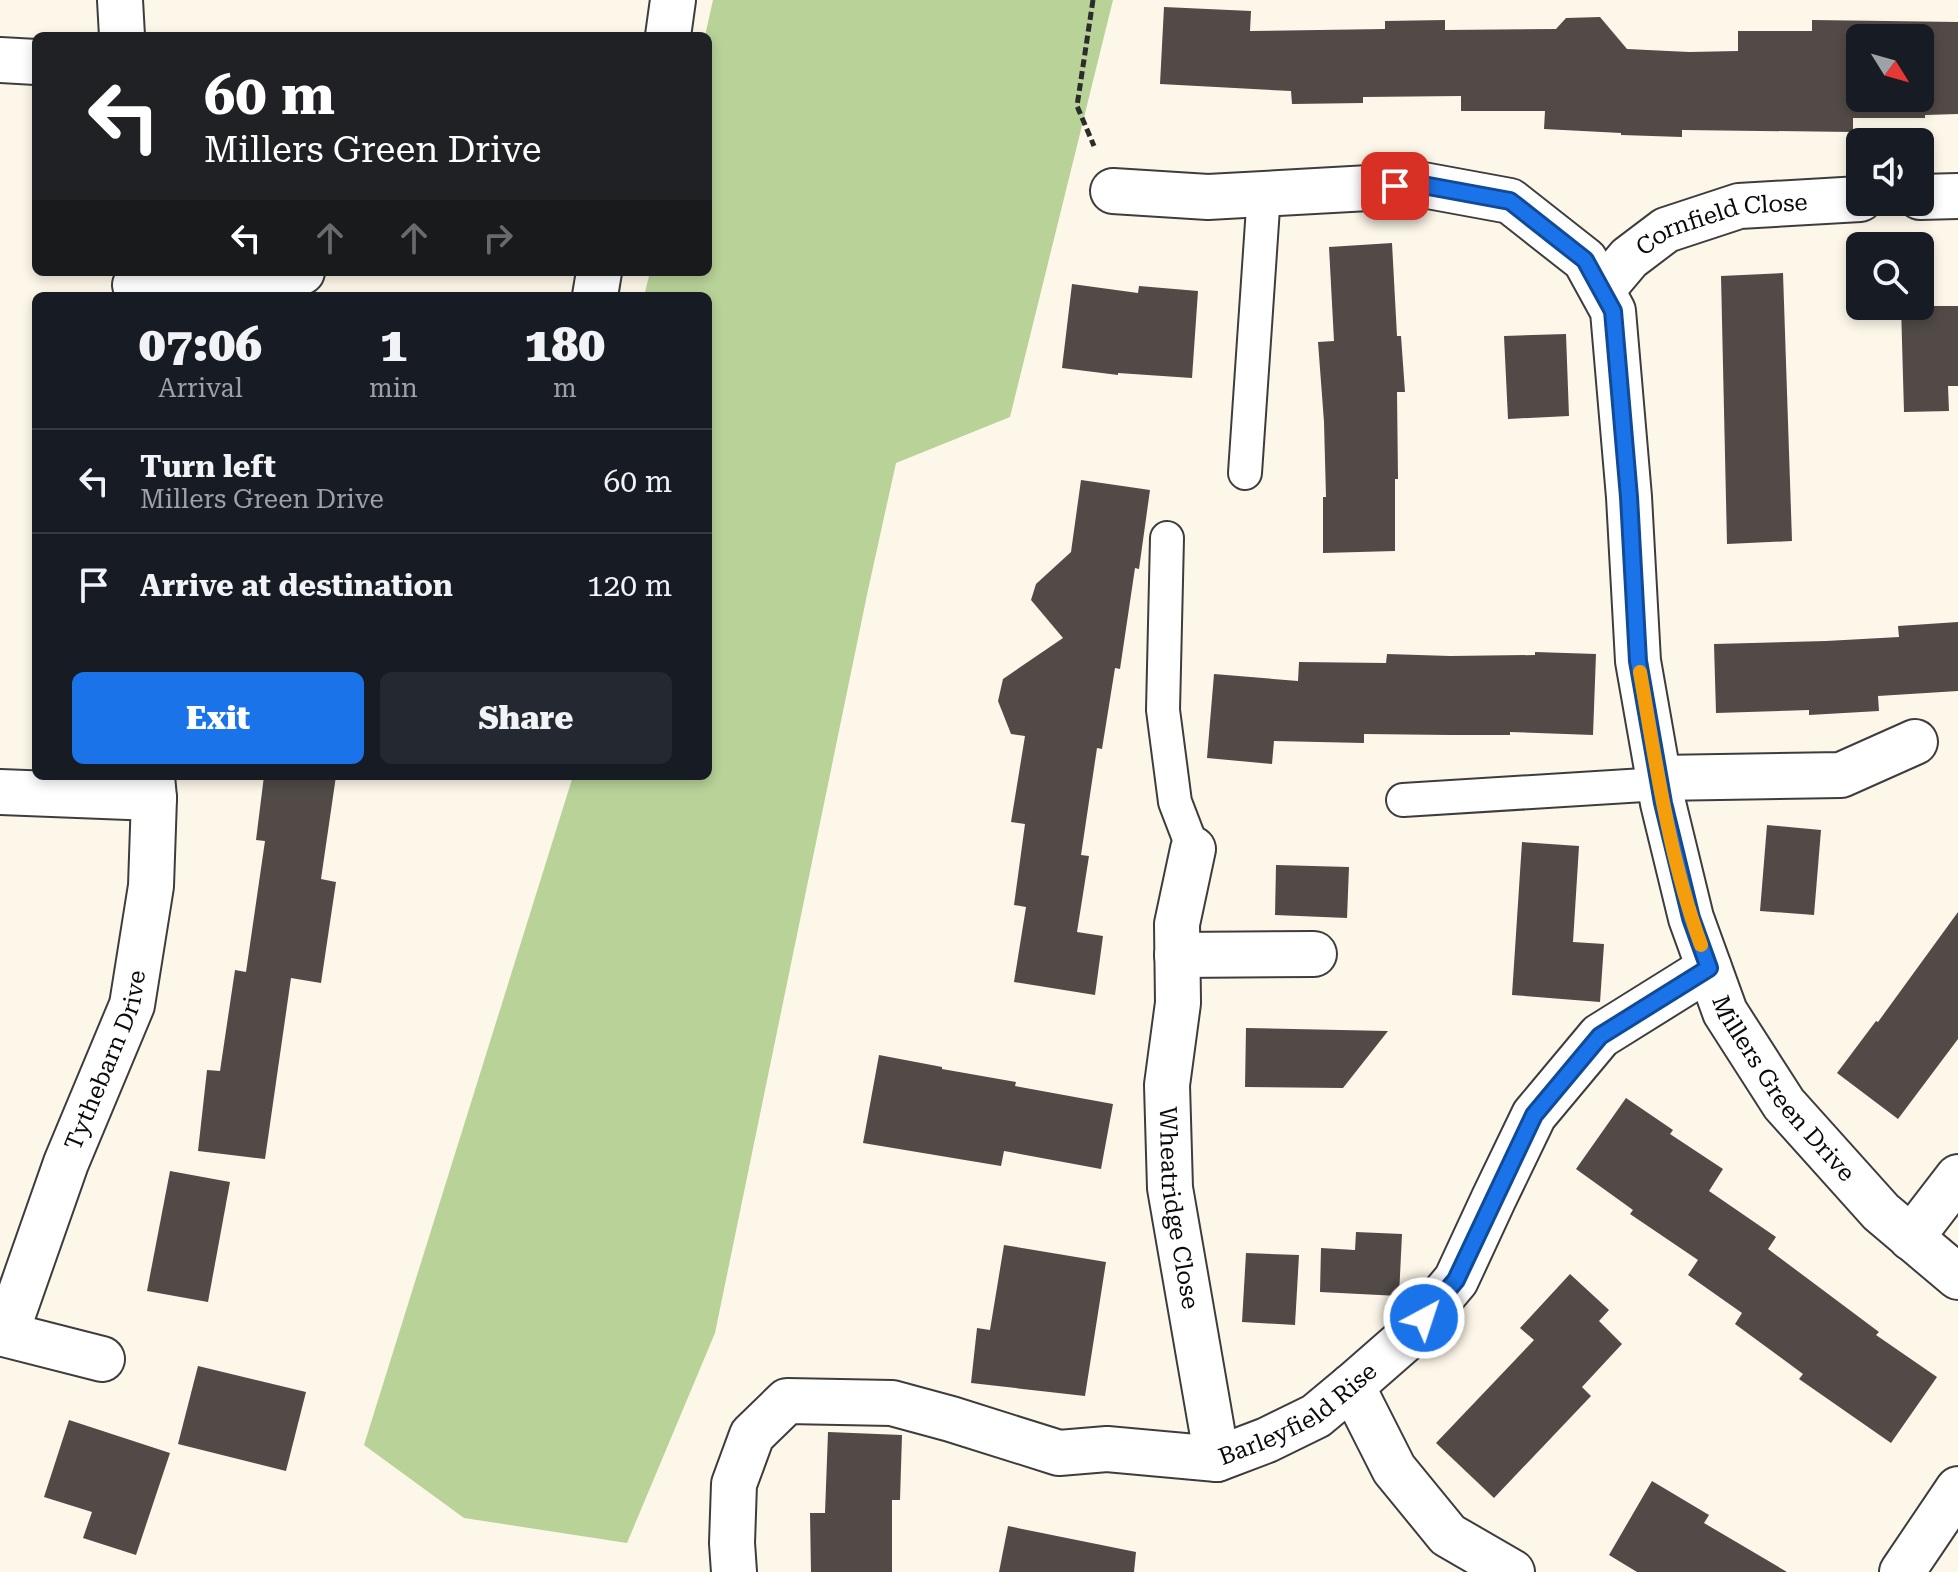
<!DOCTYPE html>
<style>
body{margin:0;font-family:"Roboto Serif",serif;background:#242831;color:#f1f3f6;height:100vh;display:flex;flex-direction:column;font-size:30px;white-space:nowrap}
*{box-sizing:border-box;margin:0}
p{font-size:26px;color:#9ea1a6}
.icon{flex:none;width:44px;height:44px;fill:none;stroke:currentColor;stroke-width:2;stroke-linecap:round;stroke-linejoin:round}
.map{position:relative;flex:1;overflow:hidden}
.side{position:absolute;left:32px;top:292px;width:680px;height:488px;display:flex;flex-direction:column;background:#171b24;border-radius:12px;box-shadow:0 4px 12px #0003}
.side>*{flex:none}
.hud{position:absolute;left:32px;top:32px;width:680px;height:244px;border-radius:12px;box-shadow:0 4px 12px #0003;background:#202124;color:#fff;overflow:hidden}
.needle{width:52px;rotate:127deg}
.fabs{position:absolute;left:1846px;top:24px;display:grid;gap:16px}
.fabs a{display:grid;place-items:center;width:88px;height:88px;border-radius:12px;background:#171b24;box-shadow:0 4px 12px #0003;font-size:40px}
.pin{position:absolute;display:grid;place-items:center;width:68px;height:68px;color:#fff;margin:-34px;border-radius:16px;box-shadow:0 4px 12px #0006}
.me{position:absolute;width:88px;margin:-44px;rotate:40deg;stroke-linejoin:round;filter:drop-shadow(0 0 6px #0008)}
.turn{display:flex;align-items:center;gap:28px;height:168px;padding:0 40px;font-size:36px}
.turn .icon{width:104px;height:104px;stroke-width:2.5}
.turn b{display:block;font-size:56px;line-height:68px}
.lanes{display:flex;align-items:center;height:76px;padding:0 40px;background:#0003;justify-content:center;gap:40px;direction:ltr}
.lanes .off{opacity:.35}
.eta{display:flex;justify-content:space-evenly;align-items:center;height:136px;text-align:center}
.eta b{font-size:48px;font-weight:800;line-height:56px}
.cta{display:flex;gap:16px;margin-top:auto;padding:16px 40px}
.cta a{flex:1;height:92px;border-radius:12px;background:#1a73e8;color:#fff;font-size:32px;font-weight:800;line-height:92px;text-align:center}
.cta a+a{background:#242831;color:#f1f3f6}
ul{padding:0;list-style:none}
li{display:flex;align-items:center;gap:24px;height:104px;padding:0 40px;border-top:2px solid #363941}
li div{flex:1}
li b{display:block;font-size:30px}
li em{font-style:normal}
.map>svg:first-child{display:block}
.forest{fill:#b8d298}
.building{fill:#514a47;fill-rule:evenodd}
.lines{fill:none;stroke-linecap:round;stroke-linejoin:round}
.service-casing{stroke:#3d3d3d;stroke-width:36}
.minor-casing{stroke:#3d3d3d;stroke-width:48}
.tertiary-casing{stroke:#3d3d3d;stroke-width:48}
.path{stroke:#2c2c2c;stroke-width:5;stroke-dasharray:8 4;stroke-linecap:butt}
.service{stroke:#fff;stroke-width:32}
.minor{stroke:#fff;stroke-width:44}
.tertiary{stroke:#fff;stroke-width:44}
.route-casing{stroke:#114b97;stroke-width:20}
.route{stroke:#1a73e8;stroke-width:14}
.slow{stroke:#f59e0b;stroke-width:14}
.labels{text-anchor:middle;dominant-baseline:central;stroke-width:8;stroke-linejoin:round;paint-order:stroke}
.street-label{font-size:24px;fill:#0a0a0a;stroke:#fff}
</style>
<div class="map">
<svg width="1958" height="1572" viewBox="0 0 1958 1572">
<rect width="100%" height="100%" fill="#fdf7e9"/>
<polygon class="forest" points="713,0 1113,0 1010,417 896,463 868,590 715,1333 627,1543 464,1518 364,1445 573,776 708,776 708,296 644,296 650,272 708,272 708,36 705,36"/>
<g class="building">
<path d="M1164 7 1251 11 1250 31 1385 29V21L1445 20V30L1556 29 1566 18 1600 17 1627 49 1689 52 1738 51V31H1812V20L1958 22V114L1925 115V118H1853V132L1682 130V137L1621 135V133L1544 129 1545 111H1461V96L1363 97V103L1292 104 1291 91 1160 84ZM1860 38H1920V98H1860Z"/>
<polygon points="1392,243 1397,336 1401,336 1405,392 1397,392 1398,479 1395,479 1395,551 1323,553 1323,497 1326,497 1324,422 1318,342 1334,341 1329,247"/>
<polygon points="1783,273 1792,541 1727,544 1721,276"/>
<polygon points="1072,284 1138,293 1139,286 1198,291 1192,378 1118,373 1118,375 1062,368"/>
<polygon points="1901,306 1958,306 1958,386 1948,386 1949,411 1904,412"/>
<polygon points="1566,334 1569,416 1508,419 1504,336"/>
<polygon points="1081,480 1150,490 1139,569 1135,568 1120,669 1115,668 1102,749 1097,748 1081,855 1089,856 1077,932 1103,936 1095,995 1014,982 1026,907 1014,905 1025,824 1011,822 1025,736 1011,734 998,701 1003,679 1063,638 1031,600 1036,584 1071,552"/>
<polygon points="1958,622 1958,691 1878,696 1879,711 1809,715 1809,710 1716,713 1714,644 1826,641 1899,637 1898,626"/>
<polygon points="1535,652 1596,654 1593,735 1510,732 1510,735 1450,735 1364,734 1364,743 1274,741 1272,764 1207,758 1214,674 1298,681 1299,662 1386,663 1387,654 1450,656 1535,655"/>
<polygon points="264,776 336,776 321,879 336,882 321,983 291,978 265,1159 198,1151 207,1070 220,1071 235,970 246,972 265,841 256,840"/>
<polygon points="1767,825 1821,830 1814,915 1760,911"/>
<polygon points="1522,842 1579,846 1573,942 1604,944 1600,1002 1512,995"/>
<polygon points="1276,865 1349,867 1347,918 1275,915"/>
<polygon points="1958,912 1958,1039 1898,1119 1837,1073 1876,1021 1878,1022"/>
<polygon points="1246,1028 1388,1031 1343,1088 1245,1087"/>
<polygon points="879,1055 942,1067 942,1069 1016,1082 1015,1086 1113,1104 1101,1169 1004,1151 1001,1166 863,1143"/>
<polygon points="1626,1098 1673,1130 1670,1134 1723,1169 1709,1191 1776,1237 1768,1249 1879,1332 1876,1335 1937,1377 1891,1443 1799,1379 1803,1374 1735,1324 1742,1313 1688,1275 1698,1260 1630,1214 1633,1210 1576,1169"/>
<polygon points="170,1171 230,1182 208,1302 147,1291"/>
<polygon points="1356,1232 1402,1234 1399,1296 1320,1292 1321,1248 1355,1250"/>
<polygon points="1004,1245 1106,1262 1085,1396 971,1383 977,1328 990,1330"/>
<polygon points="1246,1253 1299,1255 1295,1325 1242,1322"/>
<polygon points="1570,1274 1609,1310 1599,1321 1622,1344 1582,1387 1591,1396 1494,1498 1436,1443 1534,1340 1520,1328"/>
<polygon points="198,1366 306,1392 286,1471 178,1444"/>
<polygon points="69,1420 170,1453 136,1555 83,1538 92,1512 44,1497"/>
<polygon points="828,1432 902,1435 900,1500 892,1500 892,1572 811,1572 810,1513 825,1513"/>
<polygon points="1652,1481 1709,1515 1704,1523 1787,1572 1637,1572 1609,1555"/>
<polygon points="1008,1526 1136,1552 1134,1572 999,1572"/>
</g>
<g class="lines">
<defs>
<g id="service">
<polyline points="1245,473 1264,193"/>
<polyline points="1167,538 1163,710 1175,802 1193,849"/>
<polyline points="1403,800 1660,784"/>
</g>
<g id="minor">
<polyline points="120,0 122,36"/>
<polyline points="668,36 673,0"/>
<polyline points="0,60 36,62"/>
<path id="s1" d="M1113 191 1208 197 1423 185 1510 201 1585 260 1613 311 1629 497 1638 661 1663 803 1691 918 1725 1012 1784 1104 1881 1212 1958 1277"/>
<polyline points="1920,197 1958,196"/>
<polyline points="135,285 302,272"/>
<path id="s2" d="M1602 290 1629 258 1666 230 1739 206 1860 199"/>
<polyline points="595,296 599,272"/>
<polyline points="1659,778 1841,775 1915,742"/>
<polyline points="0,792 154,798"/>
<path id="s3" d="M1193 849 1177 924 1178 1003 1167 1085 1170 1188 1217 1459"/>
<polyline points="1177,955 1314,954"/>
<polyline points="1911,1238 1958,1177"/>
<polyline points="0,1333 102,1359"/>
<path id="s4" d="M6 1334 66 1163 132 1005 151 886 154 798 152 776"/>
<polyline points="1352,1386 1394,1469 1448,1535 1512,1572"/>
<path id="s5" d="M734 1572 732 1543 734 1484 752 1435 787 1401 892 1403 951 1419 1059 1453 1107 1449 1217 1459 1267 1440 1316 1416 1352 1386 1408 1337 1456 1280 1494 1198 1534 1115 1600 1036 1709 968"/>
</g>
<polyline id="tertiary" points="1902,1572 1958,1489"/>
</defs>
<use href="#service" class="service-casing"/>
<use href="#minor" class="minor-casing"/>
<use href="#tertiary" class="tertiary-casing"/>
<polyline class="path" points="1093,0 1077,106 1094,146"/>
<use href="#service" class="service"/>
<use href="#minor" class="minor"/>
<use href="#tertiary" class="tertiary"/>
</g>
<g class="lines">
<defs>
<polyline id="route" points="1395,186 1423,185 1510,201 1585,260 1613,311 1629,497 1638,661 1663,803 1691,918 1709,968 1600,1036 1534,1115 1456,1280 1424,1318"/>
</defs>
<use href="#route" class="route-casing"/>
<use href="#route" class="route"/>
<path class="slow" d="M1640 672C1656 764 1669 857 1701 945"/>
</g>
<g class="labels">
<g class="street-label">
<text stroke="none"><textPath href="#s2" startOffset="144">Cornfield Close</textPath></text>
<text stroke="none"><textPath href="#s4" startOffset="292">Tythebarn Drive</textPath></text>
<text stroke="none"><textPath href="#s1" startOffset="1362">Millers Green Drive</textPath></text>
<text stroke="none"><textPath href="#s3" startOffset="362">Wheatridge Close</textPath></text>
<text stroke="none"><textPath href="#s5" startOffset="720">Barleyfield Rise</textPath></text>
</g>
</g>
</svg>
<div class="fabs">
<a><svg class="needle" viewBox="-14 -14 28 28"><path d="M0-13l5 13h-10z" fill="#e53935"/><path d="M0 13l5-13h-10z" fill="#9ea1a6"/></svg></a>
<a><svg class="icon" aria-label="sound" viewBox="0 0 24 24"><path d="M4 9h4l5-4v14l-5-4H4zM17 9q2 3 0 6"/></svg></a>
<a><svg class="icon" aria-label="search" viewBox="0 0 24 24"><circle cx="10" cy="10" r="6"/><path d="M15 15l6 6"/></svg></a>
</div>
<div class="pin" style="left:1395px;top:186px;background:#d93025"><svg class="icon" aria-label="arrive" viewBox="0 0 24 24"><path d="M6 21V4h12l-3 4 3 4H6"/></svg></div>
<svg class="me" style="left:1424px;top:1318px" viewBox="-20 -20 40 40"><circle r="17" fill="#1a73e8" stroke="#fff" stroke-width="3"/><path d="M0-11L8 9 0 5-8 9z" fill="#fff"/></svg>
<div class="hud">
<div class="turn"><svg class="icon" aria-label="left" viewBox="0 0 24 24"><path d="M17 20v-9H6M10 6l-5 5 5 5"/></svg><div><b>60 m</b>Millers Green Drive</div></div>
<div class="lanes"><svg class="icon" aria-label="left" viewBox="0 0 24 24"><path d="M17 20v-9H6M10 6l-5 5 5 5"/></svg><svg class="icon off" aria-label="ahead" viewBox="0 0 24 24"><path d="M12 20V5M6 11l6-6 6 6"/></svg><svg class="icon off" aria-label="ahead" viewBox="0 0 24 24"><path d="M12 20V5M6 11l6-6 6 6"/></svg><svg class="icon off" aria-label="right" viewBox="0 0 24 24"><path d="M7 20v-9h11M14 6l5 5-5 5"/></svg></div>
</div>
<section class="side">
<div class="eta">
<div><b>07:06</b><p>Arrival</p></div>
<div><b>1</b><p>min</p></div>
<div><b>180</b><p>m</p></div>
</div>
<ul>
<li><svg class="icon" aria-label="left" viewBox="0 0 24 24"><path d="M17 20v-9H6M10 6l-5 5 5 5"/></svg><div><b>Turn left</b><p>Millers Green Drive</p></div><em>60 m</em></li>
<li><svg class="icon" aria-label="arrive" viewBox="0 0 24 24"><path d="M6 21V4h12l-3 4 3 4H6"/></svg><div><b>Arrive at destination</b></div><em>120 m</em></li>
</ul>
<div class="cta"><a>Exit</a><a>Share</a></div>
</section>
</div>
